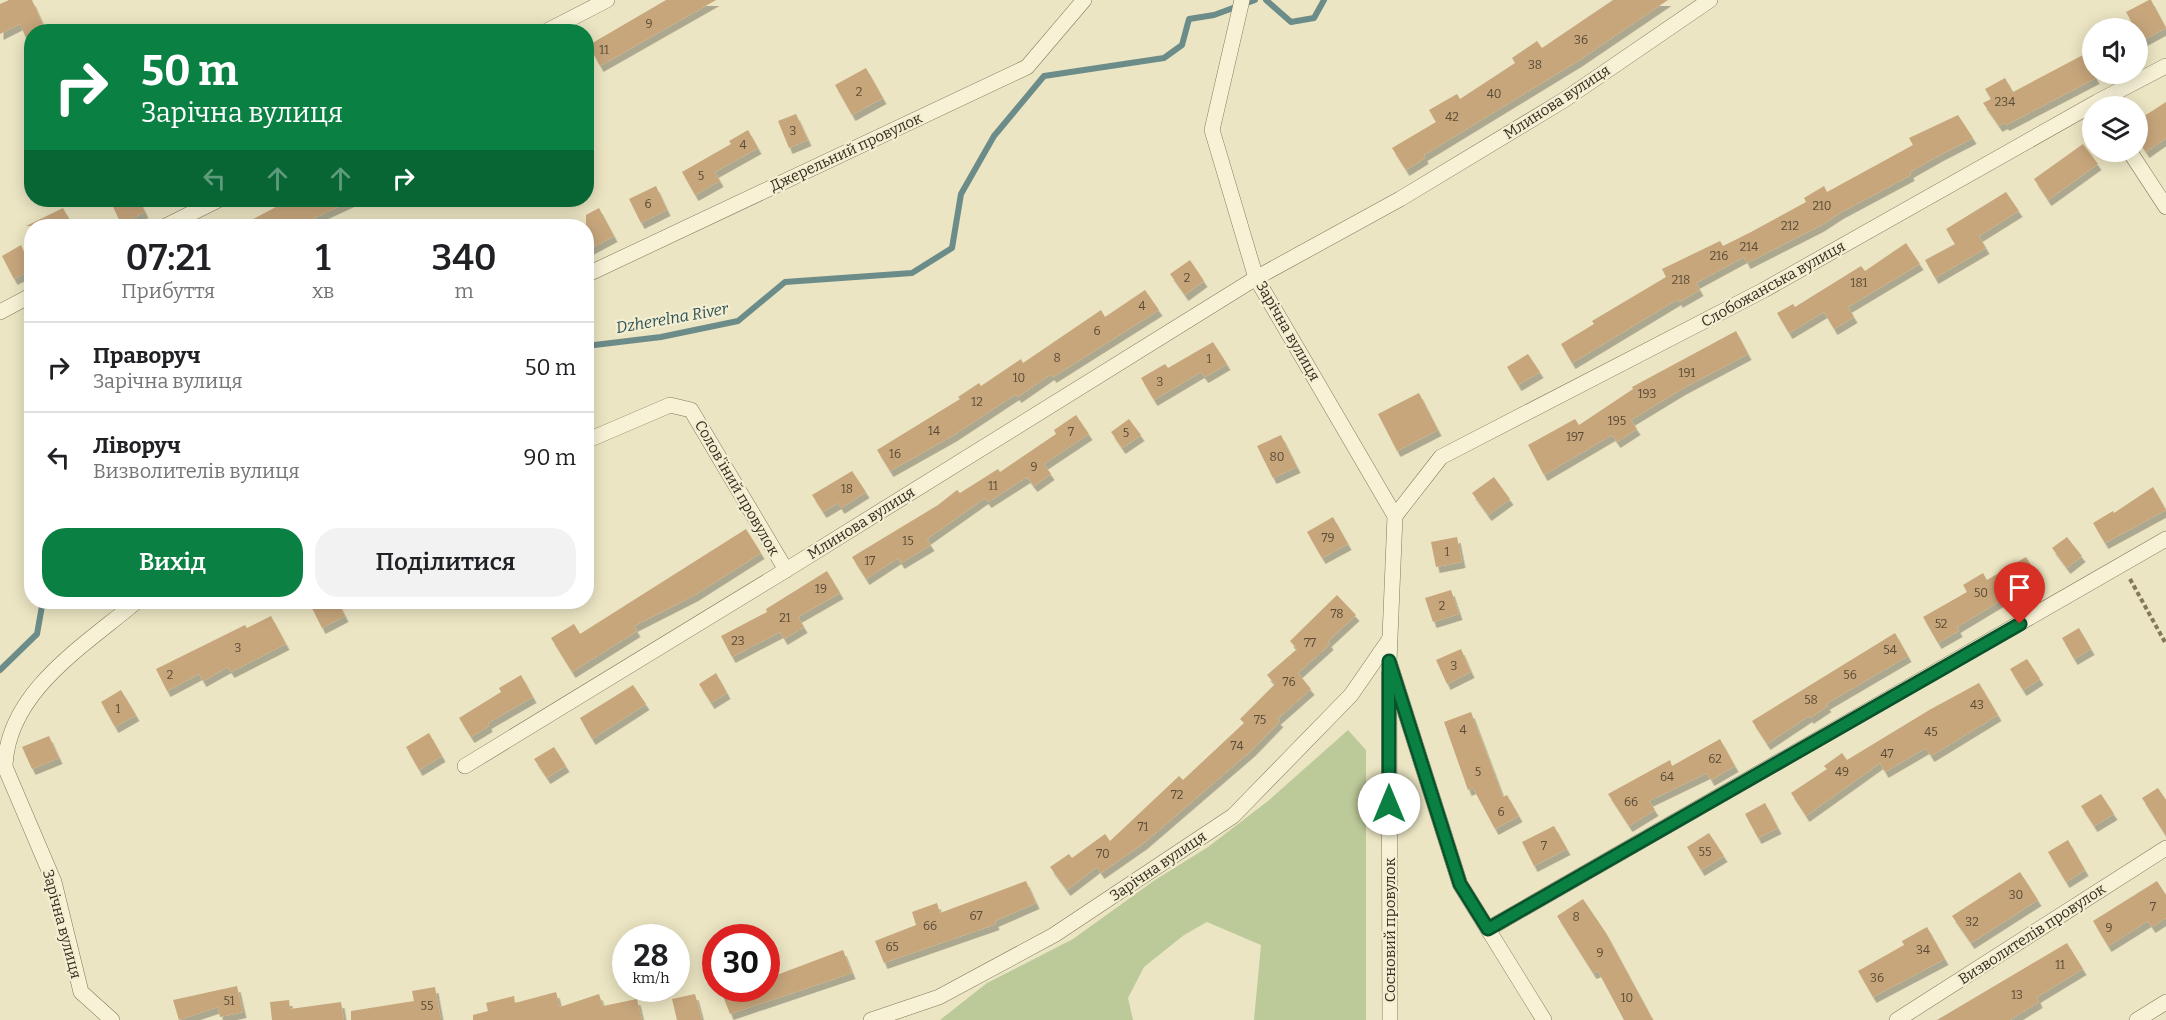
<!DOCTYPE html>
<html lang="uk">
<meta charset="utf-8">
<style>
body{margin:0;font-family:Bitter,serif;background:#f2f2f2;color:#202124;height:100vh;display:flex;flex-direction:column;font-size:22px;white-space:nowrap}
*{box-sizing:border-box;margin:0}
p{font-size:20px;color:#757577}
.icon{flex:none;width:33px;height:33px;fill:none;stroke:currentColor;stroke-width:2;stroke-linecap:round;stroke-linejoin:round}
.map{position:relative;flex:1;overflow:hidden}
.drawer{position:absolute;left:24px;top:219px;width:570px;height:390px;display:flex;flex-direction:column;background:#fff;border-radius:24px;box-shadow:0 3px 15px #0003}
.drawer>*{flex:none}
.top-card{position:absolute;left:24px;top:24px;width:570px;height:183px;border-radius:24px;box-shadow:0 3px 15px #0003;background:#0b8043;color:#fff;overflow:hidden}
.tools{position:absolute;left:2082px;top:18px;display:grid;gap:12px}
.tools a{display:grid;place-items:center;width:66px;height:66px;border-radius:50%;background:#fff;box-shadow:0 3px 15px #0003;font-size:30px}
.speed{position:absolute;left:612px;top:924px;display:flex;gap:12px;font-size:30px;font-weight:700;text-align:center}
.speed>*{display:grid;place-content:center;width:78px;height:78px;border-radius:50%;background:#fff;box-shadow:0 3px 15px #0003;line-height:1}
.speed small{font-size:15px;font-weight:400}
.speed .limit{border:9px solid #d22;background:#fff;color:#111}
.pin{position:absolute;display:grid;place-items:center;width:51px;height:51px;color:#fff;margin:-62px -26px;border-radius:50% 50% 50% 0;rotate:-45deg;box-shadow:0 0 6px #0007}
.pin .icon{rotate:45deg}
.me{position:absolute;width:66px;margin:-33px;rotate:0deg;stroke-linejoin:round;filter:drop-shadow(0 0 4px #0008)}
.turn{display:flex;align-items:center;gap:21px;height:126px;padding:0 18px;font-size:27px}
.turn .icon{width:78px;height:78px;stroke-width:2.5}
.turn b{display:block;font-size:42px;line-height:51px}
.lanes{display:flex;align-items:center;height:57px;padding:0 18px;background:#0003;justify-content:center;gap:30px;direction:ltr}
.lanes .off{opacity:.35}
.eta{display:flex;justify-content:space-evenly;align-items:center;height:102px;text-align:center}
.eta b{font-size:36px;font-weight:600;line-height:42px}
.action{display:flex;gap:12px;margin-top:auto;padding:12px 18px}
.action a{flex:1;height:69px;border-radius:24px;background:#0b8043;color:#fff;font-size:24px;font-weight:600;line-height:69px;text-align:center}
.action a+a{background:#f2f2f2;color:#202124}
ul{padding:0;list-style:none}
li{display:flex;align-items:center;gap:18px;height:90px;padding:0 18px;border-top:2px solid #e0e0e0}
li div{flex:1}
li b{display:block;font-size:22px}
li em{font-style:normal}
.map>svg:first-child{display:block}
.green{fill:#bcc998}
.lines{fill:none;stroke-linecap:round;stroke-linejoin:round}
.stream{stroke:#6c8c89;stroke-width:6}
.building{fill:#c7a67b;filter:url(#shadow)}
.street-casing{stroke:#84775b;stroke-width:16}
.path{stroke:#84775b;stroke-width:4;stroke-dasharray:4.5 3;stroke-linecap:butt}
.street{stroke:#f7f2d6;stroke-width:15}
.route-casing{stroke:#07532c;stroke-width:15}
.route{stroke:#0b8043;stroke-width:10}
.labels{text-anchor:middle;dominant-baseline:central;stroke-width:4.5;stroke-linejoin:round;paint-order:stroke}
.number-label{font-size:12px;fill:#5a4b35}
.street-label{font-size:15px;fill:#352d1e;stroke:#f3eed2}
.water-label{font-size:16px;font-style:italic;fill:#2e5154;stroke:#f3eed2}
</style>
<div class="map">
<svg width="2166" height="1020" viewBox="0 0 2166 1020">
<defs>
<filter id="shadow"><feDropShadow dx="3.5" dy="6" stdDeviation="0" flood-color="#0004"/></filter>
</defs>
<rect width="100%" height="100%" fill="#ebe5c3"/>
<polygon class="green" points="1348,730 1366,750 1366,1020 1254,1020 1261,945 1207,922 1184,935 1144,967 1128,998 1133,1020 940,1020 987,983 1073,939 1155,880 1208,847 1268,801"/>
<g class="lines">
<g class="stream">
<polyline points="1266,0 1291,22 1314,18 1324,0"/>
<polyline points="586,346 661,337 738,321 785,282 912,273 952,248 961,194 994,136 1044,76 1164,58 1182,45 1189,19 1214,15 1255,0"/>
<polyline points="0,670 37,634 42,606 69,602"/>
</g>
</g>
<g class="building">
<polygon points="9,0 32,0 45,29 32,32 32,35 26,38 20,24 0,34 0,4"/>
<polygon points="666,0 716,0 600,66 589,45"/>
<polygon points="1613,0 1668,0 1578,61 1424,155 1425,158 1406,170 1392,148 1436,122 1429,110 1457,94 1460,99 1515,63 1512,58 1537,41 1542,48"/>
<polygon points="2149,0 2151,0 2166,28 2142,41 2126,12"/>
<polygon points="2083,55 2096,78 2006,125 2004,123 1999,126 1983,103 1991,99 1985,89 2005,78 2013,92"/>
<polygon points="866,68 883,98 852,115 835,85"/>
<polygon points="2166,102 2166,138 2146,152 2138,140 2138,120"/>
<polygon points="796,114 808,140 789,148 778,121"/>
<polygon points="1958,115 1973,138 1940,155 1910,172 1911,175 1840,213 1820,226 1747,263 1744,257 1696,283 1700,290 1679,302 1678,299 1572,363 1561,344 1594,324 1592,321 1666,277 1662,269 1720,241 1723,246 1751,232 1806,202 1804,198 1824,186 1827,192 1913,145 1909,138"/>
<polygon points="748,130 758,148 715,172 720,181 695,195 682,172 731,144 729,141"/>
<polygon points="2083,144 2098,164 2048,200 2034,179"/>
<polygon points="656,186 667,210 641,223 629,199"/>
<polygon points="2006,192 2019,211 1979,236 1986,248 1935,278 1925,260 1955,244 1946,229"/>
<polygon points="110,200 139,200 145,212 121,224"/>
<polygon points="289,200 353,200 297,226 240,226"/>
<polygon points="63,208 73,226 26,226"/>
<polygon points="599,208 614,236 586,251 586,215"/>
<polygon points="1906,243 1920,264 1848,307 1854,317 1834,329 1824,312 1789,333 1777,313 1793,304 1795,307 1861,266 1865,271"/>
<polygon points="21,245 32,270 14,279 2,256"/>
<polygon points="1190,260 1204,281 1185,295 1170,274"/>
<polygon points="1145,290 1159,310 1053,377 1051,374 1018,397 1016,394 954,435 890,471 877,450 960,399 958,397 979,383 981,386 1021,359 1023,363 1101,310 1105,317"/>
<polygon points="1736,331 1748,354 1682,389 1631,420 1637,429 1617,442 1612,435 1544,475 1528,445 1575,419 1579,425 1633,389 1632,387"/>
<polygon points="1213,342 1227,364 1205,377 1201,372 1154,400 1141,378 1165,364 1168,368"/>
<polygon points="1528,354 1540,372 1518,385 1507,367"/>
<polygon points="1419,393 1438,430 1397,451 1378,414"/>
<polygon points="1076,415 1089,434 1044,464 1051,474 1034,486 1027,477 988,502 985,498 927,539 931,545 901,563 898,558 866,579 852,557 938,505 957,490 960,493 998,469 1000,472 1056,434 1054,430"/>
<polygon points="1129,419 1141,435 1122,448 1111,432"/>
<polygon points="1281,435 1297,467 1273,478 1257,446"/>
<polygon points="852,471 866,492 841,508 838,503 823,512 812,495"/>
<polygon points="1494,477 1510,499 1488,515 1472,493"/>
<polygon points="2153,487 2166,510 2105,543 2093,523 2113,511 2114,513"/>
<polygon points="1333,517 1348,544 1322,558 1307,532"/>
<polygon points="746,529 761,553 695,595 634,626 637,631 572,672 551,638 574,624 580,634"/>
<polygon points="1457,537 1462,562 1436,567 1431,542"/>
<polygon points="2067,537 2082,556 2067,568 2052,548"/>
<polygon points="2026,557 2041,581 2022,592 2020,589 1957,627 1959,631 1938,643 1923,617 1967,592 1963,585 1983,573 1987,580"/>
<polygon points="827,571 840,593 798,617 804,627 784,639 780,632 732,657 721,636 767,612 766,609"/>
<polygon points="1451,590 1459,614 1433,622 1425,598"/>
<polygon points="1337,595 1356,615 1328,641 1330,644 1298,673 1311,689 1277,719 1280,721 1252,750 1144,843 1101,873 1097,867 1067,890 1050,867 1069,854 1072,858 1105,834 1110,841 1179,776 1183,780 1244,723 1240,719 1275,684 1267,675 1297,649 1290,641"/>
<polygon points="309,602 338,602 345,616 322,628"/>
<polygon points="271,616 286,644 231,672 228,667 203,681 199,674 167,691 156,669 245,625 247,628"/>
<polygon points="2079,628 2091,649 2074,659 2062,638"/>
<polygon points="1895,633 1908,656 1826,704 1828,706 1810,718 1809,716 1767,744 1752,721"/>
<polygon points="1461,649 1471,672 1447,684 1436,660"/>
<polygon points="2027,659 2040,679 2023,690 2010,669"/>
<polygon points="716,673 727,693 711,703 699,684"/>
<polygon points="521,675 533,697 488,723 489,726 471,737 459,718 501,692 499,688"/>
<polygon points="1979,683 1998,715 1931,756 1926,748 1885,772 1880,763 1806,816 1791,793 1827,769 1824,766 1842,753 1847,760 1931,709"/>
<polygon points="633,685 646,704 592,739 580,718"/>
<polygon points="121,690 136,715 115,727 101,702"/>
<polygon points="1471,712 1503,797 1507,795 1519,816 1495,829 1473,788 1468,790 1444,722"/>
<polygon points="429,733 442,756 419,770 406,747"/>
<polygon points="49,736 59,758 32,769 22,747"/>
<polygon points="1720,739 1735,766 1711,780 1707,773 1649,801 1655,810 1629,826 1608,794 1670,760 1672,766"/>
<polygon points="554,747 566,766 547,778 534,759"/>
<polygon points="2158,788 2166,800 2166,836 2142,798"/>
<polygon points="2101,794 2114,814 2094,826 2081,806"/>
<polygon points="1765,803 1778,828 1758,838 1745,814"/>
<polygon points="1554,826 1567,849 1534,866 1522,842"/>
<polygon points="1709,833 1724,856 1701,870 1687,847"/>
<polygon points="2068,840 2085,870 2066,882 2048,852"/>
<polygon points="2020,872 2038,900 1971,943 1952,916"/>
<polygon points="1026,881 1036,903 995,921 996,924 884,963 875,941 916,925 912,912 937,903 940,913"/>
<polygon points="2157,881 2166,895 2166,918 2152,927 2148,921 2108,946 2093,921"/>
<polygon points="1583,899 1606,933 1653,1020 1624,1020 1598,971 1593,973 1557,916"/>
<polygon points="1927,927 1945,959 1873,997 1858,971 1904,945 1902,941"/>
<polygon points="2067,943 2083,969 2037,997 2039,1002 2010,1020 1937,1020"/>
<polygon points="843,950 852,973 730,1014 720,988 766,988 766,979"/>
<polygon points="237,986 243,1012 220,1017 218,1007 179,1020 173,1000"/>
<polygon points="435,987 441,1020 351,1020 351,1011 414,1001 412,991"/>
<polygon points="556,992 560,1007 599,994 603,1006 637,999 642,1020 473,1020 473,1015 488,1011 486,1003 514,996 515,1003"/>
<polygon points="695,994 702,1020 677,1020 672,999"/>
<polygon points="289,1000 290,1009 341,1002 344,1020 272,1020 270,1002"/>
</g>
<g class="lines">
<defs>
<g id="street">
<polyline points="1242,0 1212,130 1256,278 1395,516 1389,661 1460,884 1544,1020"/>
<polyline points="545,32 607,0"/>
<polyline points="2130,152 2166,207"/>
<polyline points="166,226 218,200"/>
<polyline points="586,275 1027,67 1084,0"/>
<polyline points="0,312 32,295"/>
<polyline points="586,441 670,405 691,410 786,570"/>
<polyline points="1395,516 1441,457 1764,290 2097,102 2166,66"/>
<polyline points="1389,675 1390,1020"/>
<polyline points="465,766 786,570 1256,278 1400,199 1564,100 1710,0"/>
<polyline points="1488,929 2166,539"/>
<path d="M112 1020 81 992 54 882 5 767C7 692 84 646 136 602"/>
<polyline points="871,1020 939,997 1054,935 1233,816 1351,695 1389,640"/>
<polyline points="1897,1020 2166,848"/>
<polyline points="2137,1020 2166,1002"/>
</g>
</defs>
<use href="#street" class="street-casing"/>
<polyline class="path" points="2130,579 2166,644"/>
<use href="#street" class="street"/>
</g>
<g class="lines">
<defs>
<polyline id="route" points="1389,804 1389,661 1460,884 1488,929 2020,624"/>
</defs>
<use href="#route" class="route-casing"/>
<use href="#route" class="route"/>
</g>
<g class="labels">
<g class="number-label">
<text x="649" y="24">9</text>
<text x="1581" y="40">36</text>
<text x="604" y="50">11</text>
<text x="1535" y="65">38</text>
<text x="859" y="92">2</text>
<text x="1494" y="94">40</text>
<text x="2005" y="102">234</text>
<text x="1452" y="117">42</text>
<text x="793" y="131">3</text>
<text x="743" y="145">4</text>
<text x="701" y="176">5</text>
<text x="648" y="204">6</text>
<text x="1822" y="206">210</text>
<text x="1790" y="226">212</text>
<text x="1749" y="247">214</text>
<text x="1719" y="256">216</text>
<text x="1187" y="278">2</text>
<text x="1681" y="280">218</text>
<text x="1859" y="283">181</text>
<text x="1142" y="306">4</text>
<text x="1097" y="331">6</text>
<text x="1057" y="358">8</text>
<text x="1209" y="359">1</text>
<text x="1687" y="373">191</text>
<text x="1019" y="378">10</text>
<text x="1160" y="382">3</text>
<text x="1647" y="394">193</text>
<text x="977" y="402">12</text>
<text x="1617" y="421">195</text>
<text x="934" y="431">14</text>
<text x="1071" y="432">7</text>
<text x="1126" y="433">5</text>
<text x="1575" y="437">197</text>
<text x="895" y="454">16</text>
<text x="1277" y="457">80</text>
<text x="1034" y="467">9</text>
<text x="993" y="486">11</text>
<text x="847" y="489">18</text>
<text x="1328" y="538">79</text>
<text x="908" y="541">15</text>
<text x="1447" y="552">1</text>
<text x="870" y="561">17</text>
<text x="821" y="589">19</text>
<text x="1981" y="593">50</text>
<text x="1442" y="606">2</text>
<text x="1337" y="614">78</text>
<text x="785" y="618">21</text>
<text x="1941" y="624">52</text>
<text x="738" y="641">23</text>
<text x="1310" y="643">77</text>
<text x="238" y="648">3</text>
<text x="1890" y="650">54</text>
<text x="1454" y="666">3</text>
<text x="170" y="675">2</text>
<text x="1850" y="675">56</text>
<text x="1289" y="682">76</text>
<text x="1811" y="700">58</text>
<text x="1977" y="705">43</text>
<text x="118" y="709">1</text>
<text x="1260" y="720">75</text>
<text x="1463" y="730">4</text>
<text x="1931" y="732">45</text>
<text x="1237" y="746">74</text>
<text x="1887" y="754">47</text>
<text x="1715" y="759">62</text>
<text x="1478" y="772">5</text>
<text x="1842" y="772">49</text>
<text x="1667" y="777">64</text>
<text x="1177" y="795">72</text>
<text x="1631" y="802">66</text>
<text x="1501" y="812">6</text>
<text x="1143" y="827">71</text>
<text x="1544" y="846">7</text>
<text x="1705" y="852">55</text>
<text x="1103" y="854">70</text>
<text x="2016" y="895">30</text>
<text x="2153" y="907">7</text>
<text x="976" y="916">67</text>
<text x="1576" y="917">8</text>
<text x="1972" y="922">32</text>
<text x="930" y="926">66</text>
<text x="2109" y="928">9</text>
<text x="892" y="947">65</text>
<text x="1923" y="950">34</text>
<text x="1600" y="953">9</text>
<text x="2060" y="965">11</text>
<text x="1877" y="978">36</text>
<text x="2017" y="995">13</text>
<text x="1627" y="998">10</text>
<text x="229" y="1001">51</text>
<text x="427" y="1006">55</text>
</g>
<g class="street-label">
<text transform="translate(1557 102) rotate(-33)">Млинова вулиця</text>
<text transform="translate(846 152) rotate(-25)">Джерельний провулок</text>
<text transform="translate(1773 284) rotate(-29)">Слобожанська вулиця</text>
<text transform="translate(1288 331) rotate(60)">Зарічна вулиця</text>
<text transform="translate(737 488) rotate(60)">Солов'їний провулок</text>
<text transform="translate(861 523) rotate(-32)">Млинова вулиця</text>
<text transform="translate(1158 866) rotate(-34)">Зарічна вулиця</text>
<text transform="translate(62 924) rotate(75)">Зарічна вулиця</text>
<text transform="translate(1390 930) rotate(-90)">Сосновий провулок</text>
<text transform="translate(2032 934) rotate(-33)">Визволителів провулок</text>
</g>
<g class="water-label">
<text transform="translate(672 318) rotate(-10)">Dzherelna River</text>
</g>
</g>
</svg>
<div class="tools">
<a><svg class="icon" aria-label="sound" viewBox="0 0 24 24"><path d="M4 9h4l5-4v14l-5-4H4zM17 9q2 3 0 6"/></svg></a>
<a><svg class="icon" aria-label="layers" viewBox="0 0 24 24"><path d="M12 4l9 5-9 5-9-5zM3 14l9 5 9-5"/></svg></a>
</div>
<div class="speed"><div>28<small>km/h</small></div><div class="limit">30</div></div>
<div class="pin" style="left:2020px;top:624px;background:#d93025"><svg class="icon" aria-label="arrive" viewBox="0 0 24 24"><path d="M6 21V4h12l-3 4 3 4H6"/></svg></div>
<svg class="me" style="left:1389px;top:804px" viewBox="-20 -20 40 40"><circle r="19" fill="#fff"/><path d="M0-13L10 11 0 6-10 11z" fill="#0b8043"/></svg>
<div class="top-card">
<div class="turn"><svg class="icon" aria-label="right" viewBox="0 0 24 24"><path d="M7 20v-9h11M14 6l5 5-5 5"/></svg><div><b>50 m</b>Зарічна вулиця</div></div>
<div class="lanes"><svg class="icon off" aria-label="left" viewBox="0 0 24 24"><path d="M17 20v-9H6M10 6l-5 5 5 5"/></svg><svg class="icon off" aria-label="ahead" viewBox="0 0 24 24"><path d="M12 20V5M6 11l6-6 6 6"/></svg><svg class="icon off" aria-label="ahead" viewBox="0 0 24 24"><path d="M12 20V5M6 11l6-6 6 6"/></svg><svg class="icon" aria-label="right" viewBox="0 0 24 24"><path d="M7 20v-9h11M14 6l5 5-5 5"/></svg></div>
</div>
<section class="drawer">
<div class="eta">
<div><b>07:21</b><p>Прибуття</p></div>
<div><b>1</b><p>хв</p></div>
<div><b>340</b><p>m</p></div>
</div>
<ul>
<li><svg class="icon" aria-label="right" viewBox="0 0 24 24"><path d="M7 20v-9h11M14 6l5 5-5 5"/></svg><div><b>Праворуч</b><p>Зарічна вулиця</p></div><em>50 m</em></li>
<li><svg class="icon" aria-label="left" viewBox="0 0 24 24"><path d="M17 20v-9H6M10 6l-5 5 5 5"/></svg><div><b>Ліворуч</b><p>Визволителів вулиця</p></div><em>90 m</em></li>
</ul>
<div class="action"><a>Вихід</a><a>Поділитися</a></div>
</section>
</div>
